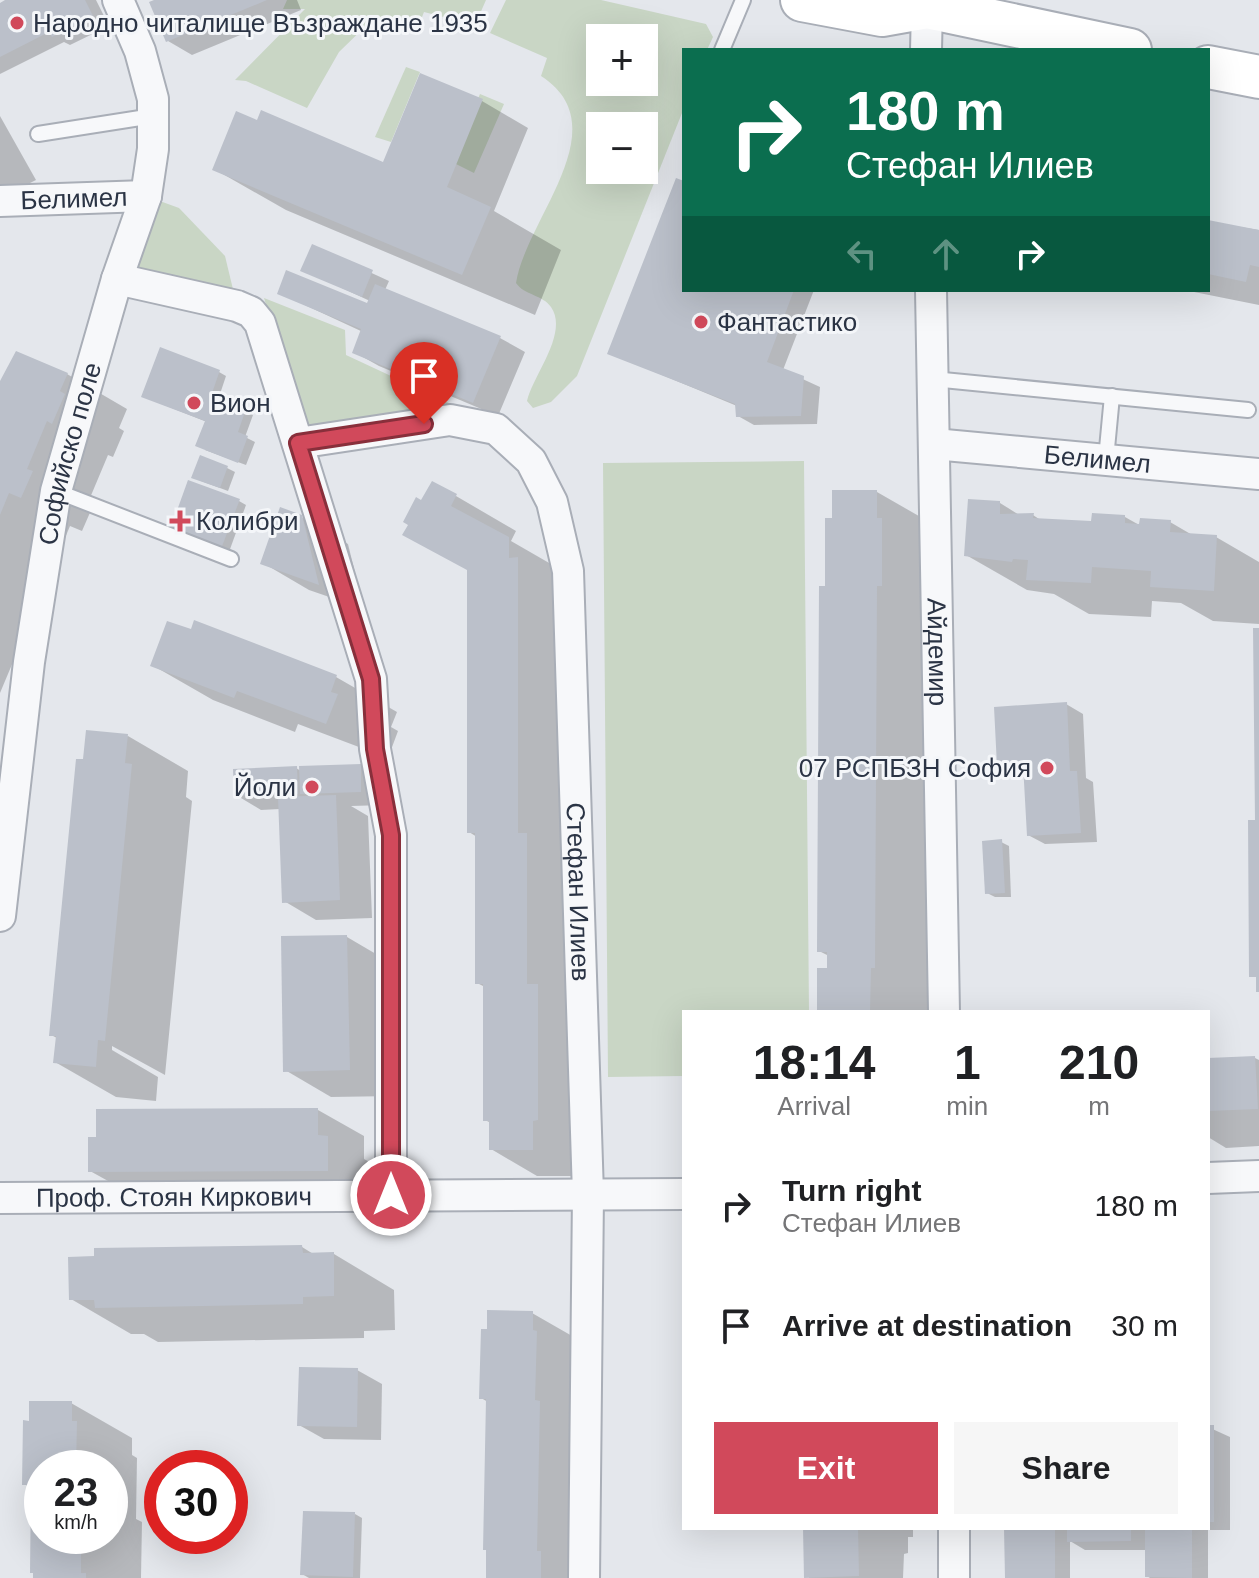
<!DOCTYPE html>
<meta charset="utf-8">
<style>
body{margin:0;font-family:Arial,sans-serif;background:#f6f6f6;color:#202124;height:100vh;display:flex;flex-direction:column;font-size:30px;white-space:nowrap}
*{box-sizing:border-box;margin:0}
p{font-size:26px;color:#757577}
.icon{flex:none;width:44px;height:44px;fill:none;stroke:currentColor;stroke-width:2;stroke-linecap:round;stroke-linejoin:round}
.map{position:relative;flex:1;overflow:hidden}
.details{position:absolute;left:682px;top:1010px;width:528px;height:520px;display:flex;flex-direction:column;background:#fff;border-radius:0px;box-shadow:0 8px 32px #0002}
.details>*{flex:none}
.banner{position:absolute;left:682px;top:48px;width:528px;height:244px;border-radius:0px;box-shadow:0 8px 32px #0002;background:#0b6e4f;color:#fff;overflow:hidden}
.tools{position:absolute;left:586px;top:24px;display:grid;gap:16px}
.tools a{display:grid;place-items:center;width:72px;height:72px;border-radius:0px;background:#fff;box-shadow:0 8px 32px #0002;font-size:40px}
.speed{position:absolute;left:24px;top:1450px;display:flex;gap:16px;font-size:40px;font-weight:700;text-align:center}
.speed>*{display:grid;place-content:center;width:104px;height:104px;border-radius:50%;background:#fff;box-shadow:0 8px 32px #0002;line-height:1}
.speed small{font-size:20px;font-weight:400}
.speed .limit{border:12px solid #d22;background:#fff;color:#111}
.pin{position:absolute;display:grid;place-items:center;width:68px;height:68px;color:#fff;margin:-82px -34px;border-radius:50% 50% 50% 0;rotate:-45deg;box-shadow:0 0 8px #0007}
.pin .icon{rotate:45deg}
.me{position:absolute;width:88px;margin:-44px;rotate:0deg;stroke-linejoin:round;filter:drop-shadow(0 0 6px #0008)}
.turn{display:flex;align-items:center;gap:28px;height:168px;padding:0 32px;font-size:36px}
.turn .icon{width:104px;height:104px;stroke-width:2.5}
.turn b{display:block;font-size:56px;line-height:68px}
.lanes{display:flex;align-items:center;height:76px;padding:0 32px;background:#0003;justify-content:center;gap:40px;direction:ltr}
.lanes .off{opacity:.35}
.eta{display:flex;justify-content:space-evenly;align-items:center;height:136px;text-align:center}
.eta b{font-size:48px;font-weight:800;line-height:56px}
.cta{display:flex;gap:16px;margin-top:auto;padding:16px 32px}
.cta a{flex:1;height:92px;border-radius:0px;background:#d1495b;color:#fff;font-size:32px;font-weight:800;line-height:92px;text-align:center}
.cta a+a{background:#f6f6f6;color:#202124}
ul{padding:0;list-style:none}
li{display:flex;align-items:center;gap:24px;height:120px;padding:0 32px}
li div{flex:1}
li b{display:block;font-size:30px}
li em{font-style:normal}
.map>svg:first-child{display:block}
.green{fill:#c9d6c5;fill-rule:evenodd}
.shadow{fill:#0003;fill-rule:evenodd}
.building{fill:#bbc0ca}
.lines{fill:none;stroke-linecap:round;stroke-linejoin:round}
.service-casing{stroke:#a9aeb7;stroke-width:18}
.minor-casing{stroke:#a9aeb7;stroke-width:34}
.secondary-casing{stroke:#a9aeb7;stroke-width:46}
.service{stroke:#f7f8fa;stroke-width:14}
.minor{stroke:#f7f8fa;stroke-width:30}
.secondary{stroke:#fff;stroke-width:42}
.route-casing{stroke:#882f3b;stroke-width:20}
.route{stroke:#d1495b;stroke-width:14}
.poi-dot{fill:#d1495b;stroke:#f4f6f9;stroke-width:3}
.labels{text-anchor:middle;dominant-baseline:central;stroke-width:6;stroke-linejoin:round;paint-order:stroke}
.poi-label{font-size:26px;fill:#2b3445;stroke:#f4f6f9;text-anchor:start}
.street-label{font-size:26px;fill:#2b3445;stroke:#f4f6f9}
</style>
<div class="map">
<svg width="1259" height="1578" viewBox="0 0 1259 1578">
<rect width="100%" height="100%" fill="#e4e7ec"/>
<g class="green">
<polygon points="287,0 486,0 475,25 424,12 416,32 375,17 339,52 307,108 246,81 235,80 305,9 283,9"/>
<path d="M506 0H601L706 24 713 37 707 50H684V108L577 376 551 402 533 408 527 401C533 375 569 333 551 307 543 295 524 295 516 283 526 218 620 127 541 76L547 58 490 33ZM600 38H644V82H600ZM600 126H644V170H600Z"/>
<polygon points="406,67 420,72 391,142 375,137"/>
<polygon points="480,94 504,104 474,173 452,162"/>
<polygon points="146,196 179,208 225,256 237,306 119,280"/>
<polygon points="264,298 345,330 346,355 464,410 306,431"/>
<polygon points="804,461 809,1012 684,1012 684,1076 608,1077 603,463"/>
</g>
<g class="shadow">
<polygon points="10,0 96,0 109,26 70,45 64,42 0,74 0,5"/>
<polygon points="159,0 297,0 301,10 192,55 168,41"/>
<polygon points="421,76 482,101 528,128 494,211 561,250 535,315 286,210 214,169 384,164"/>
<polygon points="0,116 36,180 0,198"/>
<polygon points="684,182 684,290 814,290 783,370 820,387 817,424 754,425 738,416 737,406 609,353"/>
<polygon points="1208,222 1259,230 1259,305 1184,290 1208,290"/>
<polygon points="313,246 389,281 385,290 500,338 525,352 498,416 379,366 354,352 363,332 279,293 368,306 370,301 303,270"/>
<polygon points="219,372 226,376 218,400 253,415 245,437 255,442 246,465 205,450 207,422 144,397"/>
<polygon points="67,374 127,409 119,428 124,431 113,457 108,455 87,505 92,508 82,531 70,526 0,693 0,383"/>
<polygon points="227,468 235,472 228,491 201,481"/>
<polygon points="877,492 938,527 930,1012 819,1012 829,970 829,956 819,951 827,588 834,520"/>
<polygon points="456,496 516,531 511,541 570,575 578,1176 537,1176 491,1149 491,1123 485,1120 485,987 477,983 477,837 469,832 469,571 422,503"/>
<polygon points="239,501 246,505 229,552 180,533"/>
<polygon points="1000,503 1021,516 1033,515 1042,521 1093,524 1125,517 1141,526 1170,522 1194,536 1216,537 1259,562 1259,624 1213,621 1181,603 1152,601 1151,617 1089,614 1054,594 1027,590 966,555"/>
<polygon points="301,517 348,544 364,609 309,590 263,563"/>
<polygon points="152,665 336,677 397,712 391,727 398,731 388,758 298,724 295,732 213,700"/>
<polygon points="1066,704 1083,714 1086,778 1093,782 1097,842 1045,844 1028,835 1025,773 1015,774 999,764"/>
<polygon points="128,736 188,771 186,797 192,801 165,1075 112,1046 112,1050 158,1077 156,1101 116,1097 55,1062 57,1038 51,1035 85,762"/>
<polygon points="360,766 385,780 385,805 351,806 368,816 372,918 316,920 284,901 280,809 261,810 236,795 296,768 301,771"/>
<polygon points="1001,842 1009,846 1011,897 995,897 987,893"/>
<polygon points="347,937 393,964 395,1096 331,1097 285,1070"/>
<polygon points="1255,1058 1259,1060 1259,1146 1226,1148 1208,1137 1208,1060"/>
<polygon points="318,1110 364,1136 364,1159 373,1164 373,1196 137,1197 90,1171"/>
<polygon points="302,1247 315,1255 334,1254 394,1290 395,1330 364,1331 364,1338 158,1342 144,1334 131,1334 71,1299"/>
<polygon points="532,1313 593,1348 596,1435 601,1438 597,1578 488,1578 488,1402 481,1398"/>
<polygon points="357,1370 382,1384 381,1440 324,1439 299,1425"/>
<path d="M71 1403 132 1438V1455L137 1458 136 1519 142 1522 141 1578H34L33 1489 24 1484 31 1423ZM42 1468H110V1536H42Z"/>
<polygon points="1208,1427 1230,1437 1230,1530 1208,1530 1208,1578 1150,1578 1147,1576 1147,1550 1085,1550 1070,1541 1070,1578 1009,1578 1006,1528 1208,1528"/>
<polygon points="355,1514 362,1518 360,1578 309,1578 302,1574"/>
<polygon points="805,1528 913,1528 913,1537 908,1537 908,1553 904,1554 903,1578 809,1578"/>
</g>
<g class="building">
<polygon points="5,0 85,0 93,16 52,37 49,32 0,57 0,3"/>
<polygon points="154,0 267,0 166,42 149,2"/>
<polygon points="420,73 483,99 447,187 491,207 462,275 212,170 236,111 257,120 261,110 383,162"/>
<polygon points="676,178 684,181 684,290 794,290 767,362 804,376 801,416 736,417 735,404 607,354"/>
<polygon points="1208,220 1259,230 1259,267 1250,265 1246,282 1208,274"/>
<polygon points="312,244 373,270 362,297 300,271"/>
<polygon points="286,270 367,303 375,284 501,336 473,403 352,353 361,329 277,294"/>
<polygon points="160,347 220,370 211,396 246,409 238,432 248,436 238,463 195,446 205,421 141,397"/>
<polygon points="16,351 68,373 60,391 65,394 52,424 47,421 27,469 33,471 21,498 9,493 0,515 0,381"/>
<polygon points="200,455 228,466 220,488 191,478"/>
<polygon points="188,480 240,499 221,549 170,530"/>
<polygon points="432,481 457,494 451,506 509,537 509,558 518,557 518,833 527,833 527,984 538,984 538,1120 533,1121 533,1150 489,1150 489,1121 483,1121 483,984 475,984 475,833 467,833 467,570 402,535 408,525 403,522 416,497 421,500"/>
<polygon points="832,490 877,490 877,518 882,518 882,586 877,586 875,968 871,968 870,1012 817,1012 817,968 827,968 827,952 817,952 819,586 825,586 825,518 832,518"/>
<polygon points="968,499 1000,501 1000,514 1034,513 1033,518 1091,521 1092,513 1125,515 1125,523 1139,524 1140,518 1171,520 1170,532 1217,535 1214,591 1150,587 1151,571 1092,567 1091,583 1026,580 1028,560 1013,559 1012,562 964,556"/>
<polygon points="280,507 302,515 319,585 260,564"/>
<polygon points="194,620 337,675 331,692 338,694 326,724 237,691 234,698 150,666 167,621 191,629"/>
<polygon points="1253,628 1259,628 1259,992 1256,992 1256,977 1249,977 1248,820 1255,820"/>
<polygon points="1067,702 1070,771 1077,771 1081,833 1027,836 1023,764 997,766 994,707"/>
<polygon points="86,730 128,734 125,763 132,764 105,1041 98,1040 96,1067 53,1063 56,1036 49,1036 76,759 83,759"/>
<polygon points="361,764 361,792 300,794 299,766"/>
<polygon points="297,766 298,794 234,796 233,769"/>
<polygon points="336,795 340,900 282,903 278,797"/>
<polygon points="1002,839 1005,893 985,894 982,841"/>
<polygon points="347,935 350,1070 283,1072 281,936"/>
<polygon points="1255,1056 1258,1109 1208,1111 1208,1058"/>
<polygon points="318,1108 318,1135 328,1136 328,1171 88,1172 88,1137 96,1137 96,1109"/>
<polygon points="302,1245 303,1253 334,1252 334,1296 303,1297 303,1304 95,1308 94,1300 69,1300 68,1257 94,1256 94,1248"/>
<polygon points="487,1310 533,1311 533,1330 537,1331 535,1400 540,1401 537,1551 541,1551 541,1578 486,1578 486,1550 483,1550 486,1399 479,1399 481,1329 487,1329"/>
<polygon points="299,1367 358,1368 357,1427 297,1426"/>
<polygon points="29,1401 72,1401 72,1421 77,1421 76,1468 42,1468 42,1536 81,1536 81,1573 86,1573 86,1578 33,1578 33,1573 30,1573 31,1485 22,1485 23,1420 29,1421"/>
<rect x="1208" y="1425" width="6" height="97"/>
<polygon points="303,1511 355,1512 353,1577 300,1575"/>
<polygon points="803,1528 858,1528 859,1576 804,1578"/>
<polygon points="1004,1528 1055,1528 1055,1578 1005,1578"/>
<polygon points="1067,1528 1131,1528 1131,1541 1067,1542"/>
<polygon points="1145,1528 1192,1528 1192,1578 1145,1577"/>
</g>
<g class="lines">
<defs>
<g id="service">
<polyline points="722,50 743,0"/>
<polyline points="38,134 153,116"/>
<polyline points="933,379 1248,410"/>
<polyline points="1106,459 1112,396"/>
<polyline points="56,491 231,559"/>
</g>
<g id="minor">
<polyline points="926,50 927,7"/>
<path id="s1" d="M0 201 146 196"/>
<polyline points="117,279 237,306 251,312 260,323 371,679 375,749 391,835 391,1195"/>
<path id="s2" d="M931 290 944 1012"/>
<path id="s3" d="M298 443 450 420 496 429 531 461 552 502 568 571 588 1194 584 1578"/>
<path id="s4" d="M934 444 1259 474"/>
<path id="s5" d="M0 916 29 662 56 491 117 279 146 196 153 149V99L140 51 118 0"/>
<polyline points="1208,1178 1259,1176"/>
<path id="s6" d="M0 1198 684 1194"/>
<polyline points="954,1528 954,1578"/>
</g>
<g id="secondary">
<polyline points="802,0 882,15 927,7"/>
<polyline points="916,0 927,7 1130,50"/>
<polyline points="1208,67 1259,77"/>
</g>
</defs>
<use href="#service" class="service-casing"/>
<use href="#minor" class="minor-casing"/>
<use href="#secondary" class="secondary-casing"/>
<use href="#service" class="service"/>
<use href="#minor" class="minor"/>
<use href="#secondary" class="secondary"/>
</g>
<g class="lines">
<defs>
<polyline id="route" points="391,1195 391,835 375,749 371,679 298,443 424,424"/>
</defs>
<use href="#route" class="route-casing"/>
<use href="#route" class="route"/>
</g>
<g class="poi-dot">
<circle cx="17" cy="23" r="8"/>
<circle cx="701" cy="322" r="8"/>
<circle cx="194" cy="403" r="8"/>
<path d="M176 509h8v8h8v8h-8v8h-8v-8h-8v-8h8z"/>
<circle cx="1047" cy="768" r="8"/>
<circle cx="312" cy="787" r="8"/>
</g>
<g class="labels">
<g class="poi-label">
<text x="33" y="23">Народно читалище Възраждане 1935</text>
<text x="717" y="322">Фантастико</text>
<text x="210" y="403">Вион</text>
<text x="196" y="521">Колибри</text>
<text x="1031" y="768" text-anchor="end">07 РСПБЗН София</text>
<text x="296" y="787" text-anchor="end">Йоли</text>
</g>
<g class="street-label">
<text stroke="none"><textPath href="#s1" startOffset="74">Белимел</textPath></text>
<text stroke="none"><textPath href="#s5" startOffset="468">Софийско поле</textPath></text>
<text stroke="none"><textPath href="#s4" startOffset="164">Белимел</textPath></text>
<text stroke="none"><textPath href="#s2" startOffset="362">Айдемир</textPath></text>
<text stroke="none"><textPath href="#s3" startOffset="686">Стефан Илиев</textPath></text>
<text stroke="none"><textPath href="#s6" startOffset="174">Проф. Стоян Киркович</textPath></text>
</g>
</g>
</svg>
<div class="tools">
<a>+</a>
<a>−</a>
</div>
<div class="speed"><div>23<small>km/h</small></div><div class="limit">30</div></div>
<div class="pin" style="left:424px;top:424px;background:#d93025"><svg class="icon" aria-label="arrive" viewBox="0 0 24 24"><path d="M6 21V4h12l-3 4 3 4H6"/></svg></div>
<svg class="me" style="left:391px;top:1195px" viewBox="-20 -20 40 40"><circle r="17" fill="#d1495b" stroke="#fff" stroke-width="3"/><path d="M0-11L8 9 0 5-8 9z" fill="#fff"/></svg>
<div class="banner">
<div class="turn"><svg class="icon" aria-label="right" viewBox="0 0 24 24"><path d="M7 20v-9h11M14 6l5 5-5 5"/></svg><div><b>180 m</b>Стефан Илиев</div></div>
<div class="lanes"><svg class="icon off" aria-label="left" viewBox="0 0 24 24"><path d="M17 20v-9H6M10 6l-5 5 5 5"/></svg><svg class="icon off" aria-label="ahead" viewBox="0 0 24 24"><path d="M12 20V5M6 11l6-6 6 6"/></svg><svg class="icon" aria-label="right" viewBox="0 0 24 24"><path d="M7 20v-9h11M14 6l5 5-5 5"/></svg></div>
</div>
<section class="details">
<div class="eta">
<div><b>18:14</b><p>Arrival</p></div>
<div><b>1</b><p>min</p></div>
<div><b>210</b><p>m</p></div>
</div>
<ul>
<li><svg class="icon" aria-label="right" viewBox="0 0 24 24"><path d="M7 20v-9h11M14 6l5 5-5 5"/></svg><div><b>Turn right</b><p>Стефан Илиев</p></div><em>180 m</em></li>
<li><svg class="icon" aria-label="arrive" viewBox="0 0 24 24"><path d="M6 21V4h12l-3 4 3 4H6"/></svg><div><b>Arrive at destination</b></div><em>30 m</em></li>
</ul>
<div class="cta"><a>Exit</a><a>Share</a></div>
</section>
</div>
